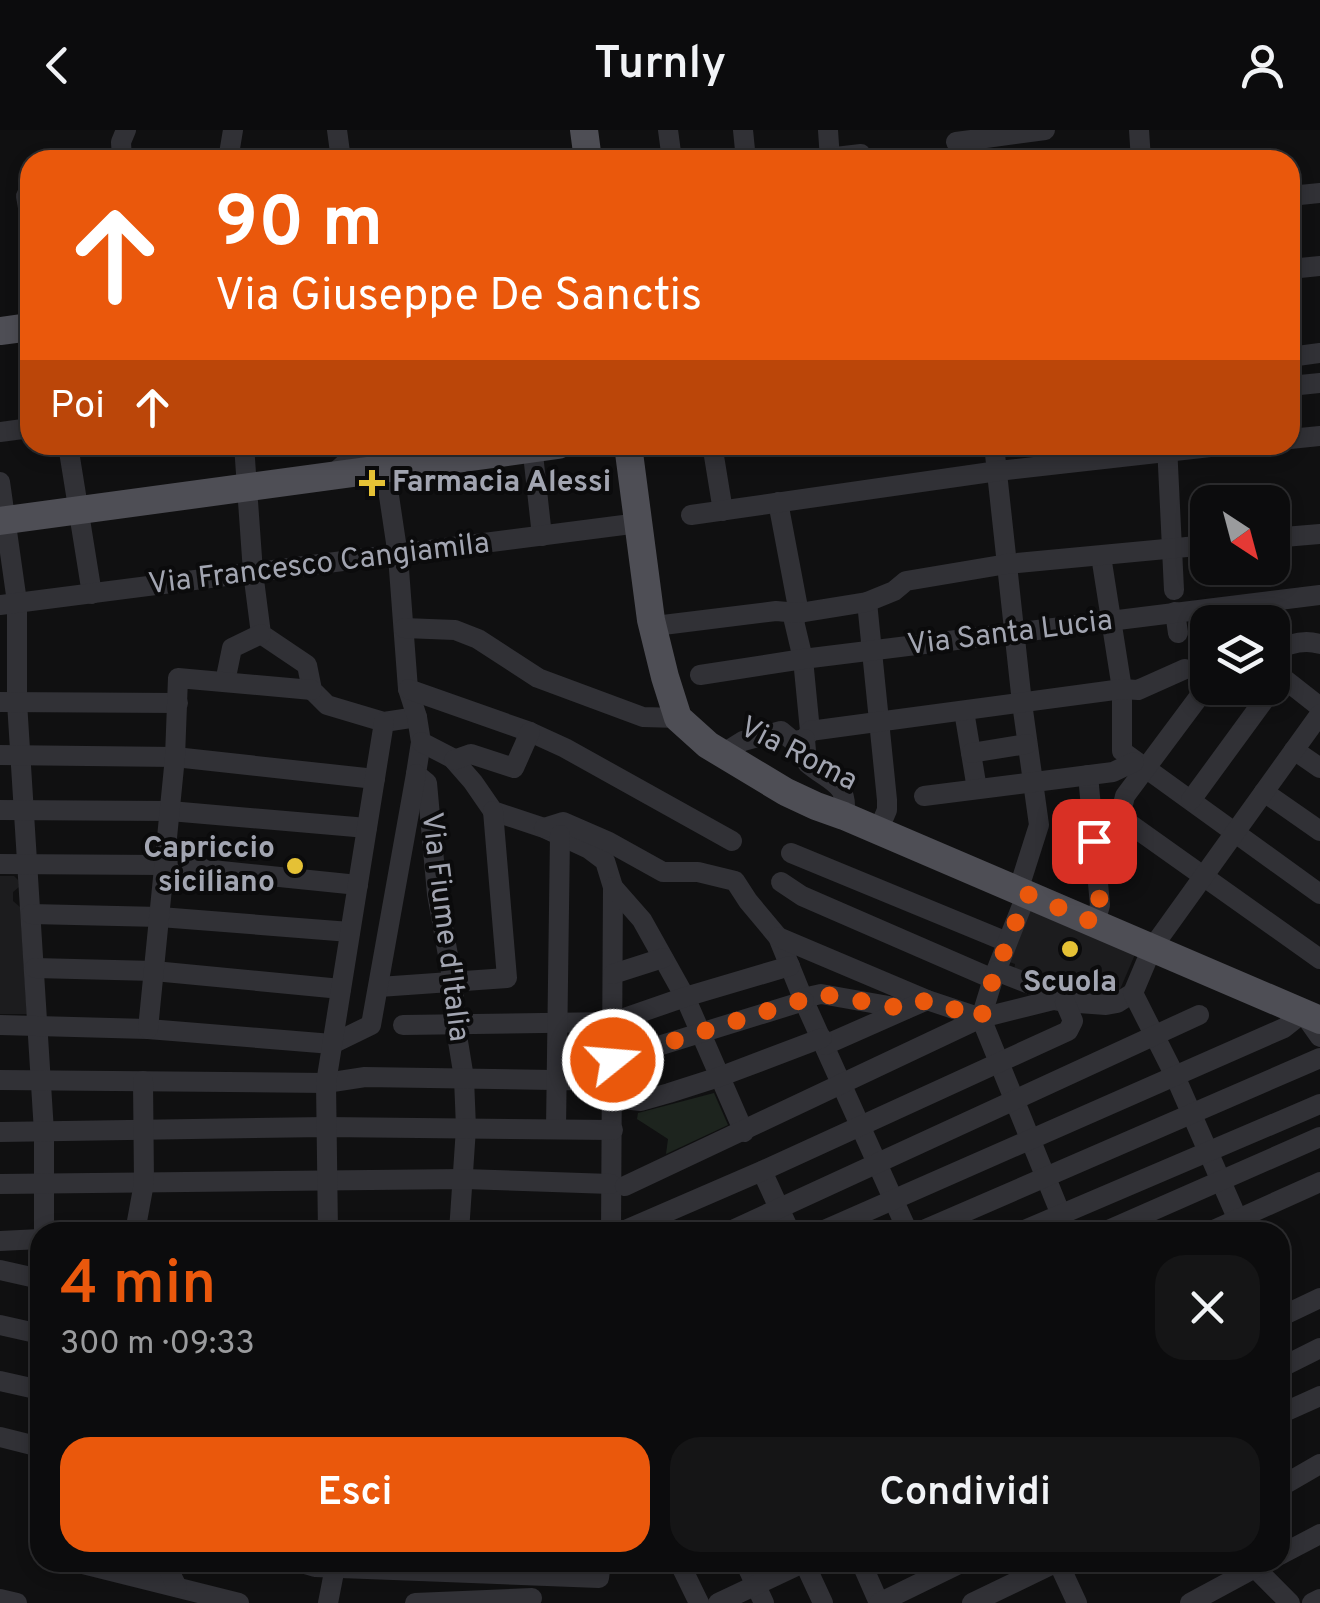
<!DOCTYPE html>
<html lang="it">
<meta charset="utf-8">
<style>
body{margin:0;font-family:Overpass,sans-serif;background:#151516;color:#f1f3f6;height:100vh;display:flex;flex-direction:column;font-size:38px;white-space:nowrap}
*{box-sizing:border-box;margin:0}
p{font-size:32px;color:#9a9b9d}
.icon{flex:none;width:55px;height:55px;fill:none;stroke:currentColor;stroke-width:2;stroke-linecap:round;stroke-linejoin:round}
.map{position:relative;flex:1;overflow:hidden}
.details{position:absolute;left:30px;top:1092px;width:1260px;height:350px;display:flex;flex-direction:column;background:#0c0c0d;border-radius:30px;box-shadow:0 5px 15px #0003,0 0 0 2px #2c2c2e}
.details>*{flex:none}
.banner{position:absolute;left:20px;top:20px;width:1280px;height:305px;border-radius:30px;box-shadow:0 5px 15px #0003,0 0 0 2px #2c2c2e;background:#ea580c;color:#fff;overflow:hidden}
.needle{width:65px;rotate:144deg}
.fabs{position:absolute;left:1190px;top:355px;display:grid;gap:20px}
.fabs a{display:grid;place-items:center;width:100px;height:100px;border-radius:20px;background:#0c0c0d;box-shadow:0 5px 15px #0003,0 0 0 2px #2c2c2e;font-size:50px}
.pin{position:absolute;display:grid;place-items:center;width:85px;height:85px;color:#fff;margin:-42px;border-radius:20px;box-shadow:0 5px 15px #0006}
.me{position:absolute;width:110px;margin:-55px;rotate:73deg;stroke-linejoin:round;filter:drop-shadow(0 0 8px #0008)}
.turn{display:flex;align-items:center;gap:35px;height:210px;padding:0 30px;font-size:45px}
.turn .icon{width:130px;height:130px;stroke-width:2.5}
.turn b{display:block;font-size:70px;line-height:85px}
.then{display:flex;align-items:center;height:95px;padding:0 30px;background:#0003;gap:20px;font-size:38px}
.round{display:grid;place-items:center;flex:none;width:105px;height:105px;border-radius:30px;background:#151516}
.overview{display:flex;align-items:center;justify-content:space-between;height:170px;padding:0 30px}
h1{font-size:60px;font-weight:600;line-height:75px;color:#ea580c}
.cta{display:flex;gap:20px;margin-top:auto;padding:20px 30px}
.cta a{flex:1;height:115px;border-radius:30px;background:#ea580c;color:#fff;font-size:40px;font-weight:600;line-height:115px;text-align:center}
.cta a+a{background:#151516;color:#f1f3f6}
header{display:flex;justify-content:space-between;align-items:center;height:130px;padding:0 30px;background:#0c0c0d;font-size:45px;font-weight:600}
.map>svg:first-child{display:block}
.built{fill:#1c1c1e}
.green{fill:#1d241e}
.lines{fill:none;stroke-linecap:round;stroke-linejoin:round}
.minor{stroke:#313136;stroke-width:20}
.major{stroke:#4e4e55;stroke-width:28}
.route{stroke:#ea580c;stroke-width:18;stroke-dasharray:0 32.4}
.poi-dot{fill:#e5c135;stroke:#0b0b0c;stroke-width:4}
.labels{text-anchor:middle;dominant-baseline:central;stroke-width:8;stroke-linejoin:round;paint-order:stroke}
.poi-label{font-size:30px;font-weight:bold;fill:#a2a5b1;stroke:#0b0b0c;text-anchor:start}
.street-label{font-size:30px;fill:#a2a5b1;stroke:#0b0b0c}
</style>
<header><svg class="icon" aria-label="back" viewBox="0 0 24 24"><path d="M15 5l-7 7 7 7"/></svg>Turnly<svg class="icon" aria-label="person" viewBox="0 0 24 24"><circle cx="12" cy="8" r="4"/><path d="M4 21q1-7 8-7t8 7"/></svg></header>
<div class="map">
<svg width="1320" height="1473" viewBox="0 0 1320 1473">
<rect width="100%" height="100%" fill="#101011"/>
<g class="built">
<polygon points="0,746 14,746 18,750 19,757 13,762 13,771 20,777 27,884 0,884"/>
<polygon points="1028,776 1136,822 1116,869 1066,864 1014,842 1015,834 1007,831"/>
</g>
<polygon class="green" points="714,963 728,995 666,1024 668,1009 637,989 638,983"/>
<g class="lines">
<g class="minor">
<polyline points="337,0 341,30"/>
<polyline points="668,0 672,30"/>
<polyline points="743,0 746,30"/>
<polyline points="828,0 830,30"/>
<polyline points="1139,0 1141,30"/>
<polyline points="956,12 1045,0"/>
<polyline points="122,30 121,12 126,0"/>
<polyline points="228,30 233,0"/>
<polyline points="810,30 861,24"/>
<polyline points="30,60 26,66 30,89"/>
<polyline points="1290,66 1320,63"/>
<polyline points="1290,139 1320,136"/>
<polyline points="1290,227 1320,223"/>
<polyline points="1290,256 1320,253"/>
<polyline points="0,302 30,298"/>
<polyline points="1290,309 1320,306"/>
<polyline points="68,315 92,464"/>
<polyline points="244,315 253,442 261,504 307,535 312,560 327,575 384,592 417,587"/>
<polyline points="532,315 542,406"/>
<polyline points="994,315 1022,573 1039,695 1018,761"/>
<polyline points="1167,315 1174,460"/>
<polyline points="713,320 723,381"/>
<polyline points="385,339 398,426 408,559 417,587 421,612 416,644 427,653 437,764 453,853 455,893 464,948 466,998 459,1102"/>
<polyline points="332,345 366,315"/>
<polyline points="0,352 17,472 17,572 44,1002 44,1102"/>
<path d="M778 372 799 483 794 491 803 529 810 601 805 609 807 633C829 652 850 653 844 686"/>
<polyline points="691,385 998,341 1228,315"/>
<polyline points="1272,408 1320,404"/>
<polyline points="1101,426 1122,559 1122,621 1320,764"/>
<polyline points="867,472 887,670 887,680 878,701"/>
<polyline points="0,475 639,393"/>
<polyline points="1175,482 1178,503"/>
<polyline points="663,495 776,481 799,483 867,472 894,461 906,451 1007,434 1208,415"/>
<polyline points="404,498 455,500 478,509 538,548 643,587 678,588"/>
<path d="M1272 523C1287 514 1303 509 1320 514"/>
<polyline points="1274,541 1320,577"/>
<polyline points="700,545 803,529 1320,465"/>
<polyline points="225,552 232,518 261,504"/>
<polyline points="1210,558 1204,560 1125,666 1120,687 1320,829"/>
<polyline points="408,559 530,602 565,618 732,711"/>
<polyline points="0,572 178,573"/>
<polyline points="964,581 977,659"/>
<polyline points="810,601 1122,559 1138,560 1185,539"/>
<polyline points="421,612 452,628 473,652 493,681 544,698 589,719 605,731 613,757 611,1102"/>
<polyline points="1294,620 1320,638"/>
<polyline points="971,623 1027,614"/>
<polyline points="722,624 743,611 781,601 793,611 805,609"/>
<polyline points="0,625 175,627 375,649"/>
<polyline points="454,630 471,624 514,638 530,602"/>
<polyline points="1088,645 1100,775 1095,793"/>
<polyline points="1264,662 1320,701"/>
<polyline points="924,666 1113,642 1134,632"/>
<polyline points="1191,670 1281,547"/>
<polyline points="0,680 170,681 367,698"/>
<polyline points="544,698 563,692 609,712 663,742 698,742 735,751 748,771 778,807 804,871 908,1102"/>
<polyline points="791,723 1007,812"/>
<polyline points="0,734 163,735 358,755"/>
<polyline points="781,752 802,766 993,849"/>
<polyline points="613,757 642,790 685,867 744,1002"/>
<polyline points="1027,763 993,849 981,888 1068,1102"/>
<polyline points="31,784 160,787 350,802"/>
<polyline points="778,807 927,870 981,888"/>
<polyline points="35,838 154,841 341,859"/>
<polyline points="996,841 1040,858 1053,870 1065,872 1106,875 1117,873 1133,863"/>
<polyline points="613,844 663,828"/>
<polyline points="379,857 507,848 493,681"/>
<polyline points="803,868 821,864 906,879"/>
<polyline points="0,895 148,899 332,914 371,895 416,644"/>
<polyline points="403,895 613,892 685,867 790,836"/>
<polyline points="148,899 175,627 178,548 312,560"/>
<polyline points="825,915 927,870"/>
<polyline points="613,930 804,871"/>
<polyline points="0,950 326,953 365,947 613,951"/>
<polyline points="613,968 641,971 669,963 719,947 822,908"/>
<polyline points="556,999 560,705"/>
<polyline points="0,1002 326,997 613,1000"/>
<polyline points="762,1041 790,1102"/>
<polyline points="0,1054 464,1049 611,1054"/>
<polyline points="625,1056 981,888 1053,870"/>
<polyline points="1238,1090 1175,946 1133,863 1152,818 1320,584"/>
<polyline points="135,1102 144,1053 143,951"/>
<polyline points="328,1102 326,953 384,592"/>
<polyline points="621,1102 762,1041 1068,901 1073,891 1065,872"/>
<polyline points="728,1102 1199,885"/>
<polyline points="820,1102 1284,898 1303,883 1320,907"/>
<polyline points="919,1102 1320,928"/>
<polyline points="1020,1102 1320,974"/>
<polyline points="1104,1102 1320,1007"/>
<polyline points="1209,1102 1320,1052"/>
<polyline points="0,1111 40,1109"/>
<polyline points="0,1140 40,1149"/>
<polyline points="1280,1187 1320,1168"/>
<polyline points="0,1195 40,1204"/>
<polyline points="1280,1238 1320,1218"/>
<polyline points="0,1251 40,1260"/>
<polyline points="1280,1284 1320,1266"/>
<polyline points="0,1307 40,1317"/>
<polyline points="1280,1357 1320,1334"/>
<polyline points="1280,1425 1320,1404"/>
<polyline points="75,1432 239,1473"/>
<polyline points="165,1432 177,1457"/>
<polyline points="298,1432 315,1437 599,1448 601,1432"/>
<polyline points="679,1432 699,1473"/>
<polyline points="745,1432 764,1473"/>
<polyline points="804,1432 823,1473"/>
<polyline points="861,1432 879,1473"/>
<polyline points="1058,1432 1077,1473"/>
<polyline points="1247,1435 1255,1438 1290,1473"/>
<polyline points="0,1469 17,1473"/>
<polyline points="328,1473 336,1432"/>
<polyline points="415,1473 532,1468"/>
<polyline points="718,1473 805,1432"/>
<polyline points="879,1473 963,1432"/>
<polyline points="972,1473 1057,1432"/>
<polyline points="1190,1473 1266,1432"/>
<polyline points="1312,1473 1320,1469"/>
</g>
<g class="major">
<polyline points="584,0 588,30"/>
<polyline points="0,201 30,197"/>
<polyline points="628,315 651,490 665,547 678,588 708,615 786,662 816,676 844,686 1320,890"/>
<polyline points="0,391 558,315"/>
</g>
</g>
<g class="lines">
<polyline class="route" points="613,930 821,864 906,879 927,870 981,888 993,849 1027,764 1095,793 1100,776 1094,711"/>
</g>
<g class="poi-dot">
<path d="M367 338h10v10h10v10h-10v10h-10v-10h-10v-10h10z"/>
<circle cx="295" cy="736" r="10"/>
<circle cx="1070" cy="819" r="10"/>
</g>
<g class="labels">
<g class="poi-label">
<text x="392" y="353">Farmacia Alessi</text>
<text x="275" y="719" text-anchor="end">Capriccio<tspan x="275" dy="34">siciliano</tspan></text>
<text x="1070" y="853" text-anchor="middle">Scuola</text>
</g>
<g class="street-label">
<text transform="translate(319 435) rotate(-7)">Via Francesco Cangiamila</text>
<text transform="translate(1010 504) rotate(-7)">Via Santa Lucia</text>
<text transform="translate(798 625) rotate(27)">Via Roma</text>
<text transform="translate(444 797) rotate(83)">Via Fiume d'Italia</text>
</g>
</g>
</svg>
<div class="fabs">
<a><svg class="needle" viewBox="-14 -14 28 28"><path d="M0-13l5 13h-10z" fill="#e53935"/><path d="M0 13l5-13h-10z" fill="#9a9b9d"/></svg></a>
<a><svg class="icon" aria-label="layers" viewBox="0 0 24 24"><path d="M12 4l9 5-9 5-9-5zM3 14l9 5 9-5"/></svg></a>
</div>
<div class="pin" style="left:1094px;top:711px;background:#d93025"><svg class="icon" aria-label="arrive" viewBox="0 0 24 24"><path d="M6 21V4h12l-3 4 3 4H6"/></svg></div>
<svg class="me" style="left:613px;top:930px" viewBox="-20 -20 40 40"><circle r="17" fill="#ea580c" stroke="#fff" stroke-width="3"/><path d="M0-11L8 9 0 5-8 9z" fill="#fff"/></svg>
<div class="banner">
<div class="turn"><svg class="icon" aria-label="ahead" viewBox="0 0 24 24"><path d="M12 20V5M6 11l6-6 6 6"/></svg><div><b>90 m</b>Via Giuseppe De Sanctis</div></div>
<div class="then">Poi<svg class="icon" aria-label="ahead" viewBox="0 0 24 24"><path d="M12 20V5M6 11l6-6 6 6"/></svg></div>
</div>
<section class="details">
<div class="overview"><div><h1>4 min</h1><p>300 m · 09:33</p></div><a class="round"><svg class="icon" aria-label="close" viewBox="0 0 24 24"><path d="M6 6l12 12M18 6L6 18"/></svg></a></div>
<div class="cta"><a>Esci</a><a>Condividi</a></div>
</section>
</div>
